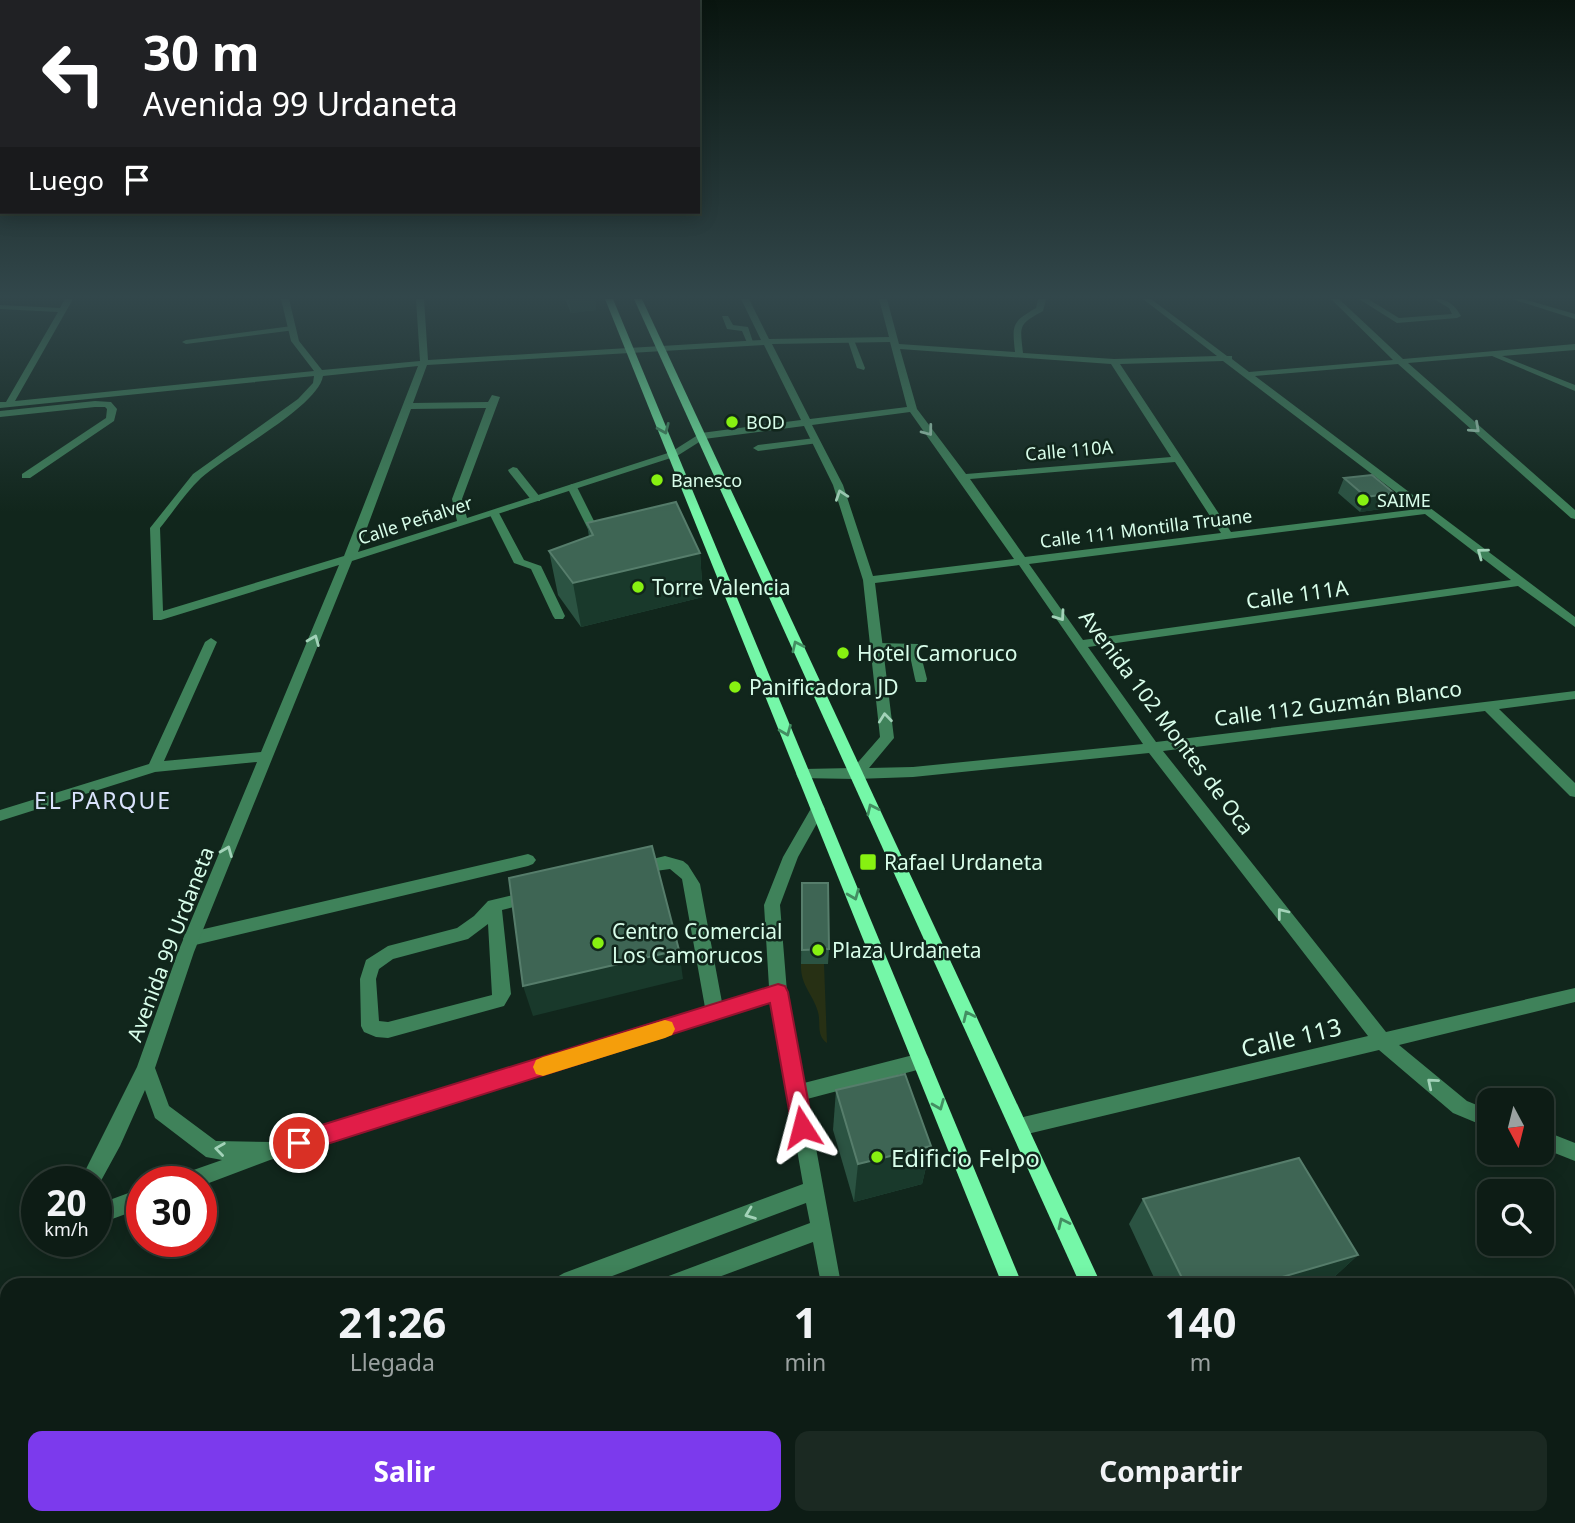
<!DOCTYPE html>
<html lang="es">
<meta charset="utf-8">
<style>
body{margin:0;font-family:"Noto Sans",sans-serif;background:#1b2922;color:#f1f3f6;height:100vh;display:flex;flex-direction:column;font-size:26px;white-space:nowrap}
*{box-sizing:border-box;margin:0}
p{font-size:23px;color:#9aa1a0}
.icon{flex:none;width:38px;height:38px;fill:none;stroke:currentColor;stroke-width:2;stroke-linecap:round;stroke-linejoin:round}
.map{position:relative;flex:1;overflow:hidden}
.panel{position:absolute;left:0px;top:1278px;width:1575px;height:247px;display:flex;flex-direction:column;background:#0d1c15;border-radius:21px 21px 0 0;box-shadow:0 4px 18px #0003,0 0 0 2px #2d3a34}
.panel>*{flex:none}
.top-card{position:absolute;left:0px;top:0px;width:700px;height:214px;box-shadow:0 4px 18px #0003,0 0 0 2px #2d3a34;background:#202124;color:#fff;overflow:hidden}
.needle{width:46px;rotate:173deg}
.fabs{position:absolute;left:1477px;top:1088px;display:grid;gap:14px}
.fabs a{display:grid;place-items:center;width:77px;height:77px;border-radius:14px;background:#0d1c15;box-shadow:0 4px 18px #0003,0 0 0 2px #2d3a34;font-size:35px}
.speed{position:absolute;left:21px;top:1166px;display:flex;gap:14px;font-size:35px;font-weight:700;text-align:center}
.speed>*{display:grid;place-content:center;width:91px;height:91px;border-radius:50%;background:#0d1c15;box-shadow:0 4px 18px #0003,0 0 0 2px #2d3a34;line-height:1}
.speed small{font-size:18px;font-weight:400}
.speed .limit{border:10px solid #d22;background:#fff;color:#111}
.pin{position:absolute;display:grid;place-items:center;width:60px;height:60px;color:#fff;margin:-30px;border:4px solid #fff;border-radius:50%;box-shadow:0 2px 7px #0007}
.me{position:absolute;width:77px;margin:-38px;rotate:351deg;stroke-linejoin:round;filter:drop-shadow(0 0 5px #0008)}
.turn{display:flex;align-items:center;gap:24px;height:147px;padding:0 28px;font-size:32px}
.turn .icon{width:91px;height:91px;stroke-width:2.5}
.turn b{display:block;font-size:49px;line-height:60px}
.then{display:flex;align-items:center;height:66px;padding:0 28px;background:#0003;gap:14px;font-size:26px}
.eta{display:flex;justify-content:space-evenly;align-items:center;height:119px;text-align:center}
.eta b{font-size:42px;font-weight:700;line-height:49px}
.primary-button{display:flex;gap:14px;margin-top:auto;padding:14px 28px}
.primary-button a{flex:1;height:80px;border-radius:14px;background:#7c3aed;color:#fff;font-size:28px;font-weight:700;line-height:80px;text-align:center}
.primary-button a+a{background:#1b2922;color:#f1f3f6}
.map>svg:first-child{display:block}
.green{fill:#273014}
.lines{fill:none;stroke-linecap:round;stroke-linejoin:round}
.lane{fill:#3f825a;fill-rule:evenodd}
.street{fill:#3f825a;fill-rule:evenodd}
.secondary{fill:#75f7a8;fill-rule:evenodd}
.wall{fill:#2b5342}
.shaded-wall{fill:#19392b}
.building{fill:#3e6554;stroke:#567d6b;stroke-width:2}
.oneway{stroke:#a2d2b8}
.oneway2{stroke:#438e62}
.route{fill:#e11d48;stroke:#92132f;stroke-width:2}
.slow{fill:#f59e0b}
.poi-dot{fill:#87f111;stroke:#11261c;stroke-width:2.5}
.labels{text-anchor:middle;dominant-baseline:central;stroke-width:5;stroke-linejoin:round;paint-order:stroke}
.far-poi-label{font-size:18px;fill:#d8fdea;stroke:#11261c;text-anchor:start}
.far-street-label{font-size:18px;fill:#d8fdea;stroke:#11261c}
.poi-label{font-size:21px;fill:#d8fdea;stroke:#11261c;text-anchor:start}
.street-label{font-size:21px;fill:#d8fdea;stroke:#11261c}
.neighbourhood-label{font-size:23px;letter-spacing:2px;fill:#dae3fd;stroke:#11261c}
.near-street-label{font-size:24px;fill:#d8fdea;stroke:#11261c}
.near-poi-label{font-size:24px;fill:#d8fdea;stroke:#11261c;text-anchor:start}
</style>
<div class="map">
<svg width="1575" height="1523" viewBox="0 0 1575 1523">
<rect width="100%" height="100%" fill="#11261c"/>
<path class="green" d="M801 964H824L827 1043C816 1035 821 1023 818 1012 813 994 800 985 801 964Z"/>
<g class="lines">
<g class="lane">
<polygon points="722,316 728,316 733,325 748,327 754,345 748,345 742,331 727,329"/>
<polygon points="292,326 296,328 295,330 186,344 182,342 186,340"/>
<polygon points="847,338 854,340 865,368 864,370 857,368"/>
<polygon points="95,401 111,402 117,409 114,421 30,478 22,478 22,474 106,418 107,409 105,407 95,407 0,417 0,411"/>
<polygon points="815,438 818,439 818,443 758,451 753,448 758,445"/>
<polygon points="513,467 517,468 540,497 540,501 532,501 509,472 508,470"/>
<polygon points="572,484 577,487 603,539 602,541 594,541 567,487"/>
<polygon points="494,510 499,513 524,560 541,566 565,616 563,619 555,619 553,616 531,569 514,563 489,513"/>
<polygon points="877,643 918,644 927,679 926,682 916,682 915,679 909,651 873,650 871,647"/>
<polygon points="528,854 533,856 536,860 533,864 528,866 191,946 185,944 183,939 185,934 191,932"/>
<polygon points="665,856 683,861 688,865 700,884 724,1013 721,1018 715,1021 709,1018 706,1013 682,879 670,869 641,873 636,871 633,867 636,863"/>
<path d="M530 891 536 893 538 897 536 901 502 910 511 994 504 1006 388 1038 376 1037 364 1032 361 1026 360 979 366 960 388 946 457 928 474 916 488 901ZM488 924 492 995 388 1022 379 1021 376 979 379 969 393 959 468 939Z"/>
<polygon points="1334,1517 1359,1517 1361,1523 1336,1523"/>
</g>
<g class="street">
<path d="M65 299H73L15 401 314 371 291 341 281 299H289L299 341 322 370 420 361 416 299H424L428 360 761 340 741 299H749L769 339 889 337 879 299H887L899 344 1015 352C1012 324 1012 322 1036 308L1038 299H1046L1043 311C1018 325 1020 325 1023 353L1114 359 1217 356 1143 299H1151L1227 356H1232V359L1249 372 1393 360 1331 299H1339L1403 359 1575 344V350L1502 356 1575 385V391L1492 356 1408 363 1575 510V519L1571 518 1398 364 1255 376 1575 617V627L1518 586 1088 647 1156 742 1575 691V699L1499 709 1575 783V797L1570 796 1485 711 1163 751 1386 1032 1575 988V1002L1399 1045 1467 1101 1489 1110V1128L1453 1113 1379 1050 1019 1136 1012 1133 1010 1127 1012 1121 1019 1118 1368 1036 1149 753 913 777 856 779 798 778 796 774 798 770 803 769 853 768 880 737 863 580 833 485 804 426 704 439 677 456 352 561 194 952 155 1068 169 1106 216 1141 273 1142 769 987 764 905 783 857 813 805H823L825 809 798 857 780 905 787 992 804 1083 921 1053 927 1055 930 1061 927 1067 921 1069 807 1099 841 1284H821L813 1242 700 1284H663L666 1277 810 1223 806 1203 591 1284H553L557 1277 564 1273 803 1184 771 1002 270 1160 201 1186V1181H179L182 1174 222 1160 206 1157 155 1118 145 1090 120 1146 97 1188 96 1181H80L137 1067 178 952 257 762 155 772 0 821V810L149 764 205 642 211 638 217 642 164 761 261 752 339 565 161 620H153L150 528 193 474 298 399 313 383 314 376 0 408V402H6L58 312 0 309V305L60 308ZM890 342 907 407 810 419 772 344ZM764 345 801 420 701 433 671 452 467 518 462 499 500 397 492 395 488 402 413 403 427 365ZM900 349 1111 364 1171 457 966 474 917 409ZM1223 361 1418 509 1231 532 1120 364ZM418 366 344 556 163 611 160 528C173 512 186 492 201 478 227 454 318 407 323 376ZM486 408 452 499 457 521 358 552 411 409ZM910 412 1014 559 873 576 843 485 812 425ZM1175 462 1221 533 1025 557 970 479ZM1425 514 1511 580 1083 640 1029 564ZM1019 565 1143 744 913 767 869 768 894 738 875 583Z"/>
<path d="M1359 299H1368L1399 318 1452 314 1449 308 1434 299C1447 298 1455 305 1461 316L1457 318 1397 323Z"/>
<polygon points="1512,299 1523,299 1575,314 1575,319"/>
<polygon points="1542,1130 1575,1143 1575,1161 1542,1148"/>
<polygon points="142,1188 142,1208 96,1225 96,1205"/>
<polygon points="7,1482 7,1506 0,1509 0,1485"/>
<polygon points="32,1517 69,1517 67,1523 30,1523"/>
<polygon points="859,1517 883,1517 884,1523 860,1523"/>
</g>
<g class="secondary">
<polygon points="605,299 613,299 1022,1284 1002,1284"/>
<polygon points="634,299 642,299 1101,1284 1080,1284"/>
<polygon points="1095,1517 1119,1517 1121,1523 1097,1523"/>
<polygon points="1187,1517 1211,1517 1213,1523 1189,1523"/>
</g>
</g>
<g class="wall">
<polygon points="565,299 595,299 596,310 571,313"/>
<polygon points="1344,478 1394,493 1388,508 1360,512 1338,493"/>
<polygon points="587,523 700,553 703,597 581,627 558,595 549,551 589,537"/>
<polygon points="802,883 829,949 828,964 801,964"/>
<polygon points="836,1090 931,1146 922,1184 854,1202 833,1130"/>
<polygon points="1143,1199 1358,1255 1333,1278 1313,1284 1157,1284 1129,1224"/>
</g>
<g class="shaded-wall">
<polygon points="585,299 595,299 596,310 571,313 569,300"/>
<polygon points="1394,493 1388,508 1360,512 1366,497"/>
<polygon points="700,553 703,597 581,627 573,583"/>
<polygon points="679,950 683,979 533,1016 523,986"/>
<polygon points="931,1146 922,1184 854,1202 858,1164"/>
<polygon points="1358,1255 1333,1278 1313,1284 1258,1284"/>
</g>
<g class="building">
<polygon points="1372,475 1394,493 1366,497 1344,478"/>
<polygon points="676,502 700,553 573,583 549,551 593,535 587,523"/>
<polygon points="652,846 679,950 523,986 509,878"/>
<polygon points="802,883 828,883 829,949 802,950"/>
<polygon points="905,1074 931,1146 858,1164 836,1090"/>
<polygon points="1299,1158 1358,1255 1258,1284 1185,1284 1143,1199"/>
</g>
<defs><path id="oneway-chevron" d="M-2-3.5L2.5 0L-2 3.5" fill="none" stroke-width="1.6" stroke-linecap="round" stroke-linejoin="round" transform="scale(1.75)"/></defs>
<g class="oneway">
<use href="#oneway-chevron" transform="translate(1475 428) rotate(42)"/>
<use href="#oneway-chevron" transform="translate(928 431) rotate(53)"/>
<use href="#oneway-chevron" transform="translate(841 495) rotate(-109)"/>
<use href="#oneway-chevron" transform="translate(1482 553) rotate(-143)"/>
<use href="#oneway-chevron" transform="translate(1060 616) rotate(55)"/>
<use href="#oneway-chevron" transform="translate(314 640) rotate(-68)"/>
<use href="#oneway-chevron" transform="translate(885 718) rotate(-96)"/>
<use href="#oneway-chevron" transform="translate(227 851) rotate(-68)"/>
<use href="#oneway-chevron" transform="translate(1282 913) rotate(-128)"/>
<use href="#oneway-chevron" transform="translate(1432 1083) rotate(-140)"/>
<use href="#oneway-chevron" transform="translate(220 1149) rotate(-172)"/>
<use href="#oneway-chevron" transform="translate(750 1214) rotate(159)"/>
</g>
<g class="oneway2">
<use href="#oneway-chevron" transform="translate(664 429) rotate(67)"/>
<use href="#oneway-chevron" transform="translate(797 646) rotate(-115)"/>
<use href="#oneway-chevron" transform="translate(786 731) rotate(68)"/>
<use href="#oneway-chevron" transform="translate(872 809) rotate(-115)"/>
<use href="#oneway-chevron" transform="translate(854 895) rotate(68)"/>
<use href="#oneway-chevron" transform="translate(968 1016) rotate(-115)"/>
<use href="#oneway-chevron" transform="translate(939 1105) rotate(68)"/>
<use href="#oneway-chevron" transform="translate(1063 1223) rotate(-115)"/>
</g>
<linearGradient id="sky" x2="0" y2="1"><stop stop-color="#09150f"/><stop offset="0.58" stop-color="#32474b"/><stop offset="1" stop-color="#32474b" stop-opacity="0"/></linearGradient>
<rect width="1575" height="512" fill="url(#sky)"/>
<polygon class="route" points="778,984 785,986 788,992 813,1127 810,1134 802,1137 795,1134 792,1127 770,1003 299,1153 292,1150 288,1143 292,1135 299,1132"/>
<polygon class="slow" points="665,1020 672,1022 675,1029 672,1035 665,1038 543,1076 536,1074 533,1067 536,1060 543,1057"/>
<g class="poi-dot">
<circle cx="732" cy="422" r="7"/>
<circle cx="657" cy="480" r="7"/>
<circle cx="1363" cy="500" r="7"/>
<circle cx="638" cy="587" r="7"/>
<circle cx="843" cy="653" r="7"/>
<circle cx="735" cy="687" r="7"/>
<rect x="859" y="853" width="18" height="18" rx="3.5"/>
<circle cx="598" cy="943" r="7"/>
<circle cx="818" cy="950" r="7"/>
<circle cx="877" cy="1157" r="7"/>
</g>
<g class="labels">
<g class="far-poi-label">
<text x="746" y="422">BOD</text>
<text x="671" y="480">Banesco</text>
<text x="1377" y="500">SAIME</text>
</g>
<g class="far-street-label">
<text transform="translate(1069 450) rotate(-5)">Calle 110A</text>
<text transform="translate(415 520) rotate(-18)">Calle Peñalver</text>
<text transform="translate(1146 528) rotate(-7)">Calle 111 Montilla Truane</text>
</g>
<g class="poi-label">
<text x="652" y="587">Torre Valencia</text>
<text x="857" y="653">Hotel Camoruco</text>
<text x="749" y="687">Panificadora JD</text>
<text x="884" y="862">Rafael Urdaneta</text>
<text x="612" y="931">Centro Comercial<tspan x="612" dy="24">Los Camorucos</tspan></text>
<text x="832" y="950">Plaza Urdaneta</text>
</g>
<g class="street-label">
<text transform="translate(1297 594) rotate(-8)">Calle 111A</text>
<text transform="translate(1338 703) rotate(-7)">Calle 112 Guzmán Blanco</text>
<text transform="translate(1167 722) rotate(53)">Avenida 102 Montes de Oca</text>
<text transform="translate(170 944) rotate(-69)">Avenida 99 Urdaneta</text>
</g>
<g class="neighbourhood-label">
<text x="103" y="800">EL PARQUE</text>
</g>
<g class="near-street-label">
<text transform="translate(1291 1037) rotate(-13)">Calle 113</text>
</g>
<g class="near-poi-label">
<text x="891" y="1157">Edificio Felpo</text>
</g>
</g>
</svg>
<div class="fabs">
<a><svg class="needle" viewBox="-14 -14 28 28"><path d="M0-13l5 13h-10z" fill="#e53935"/><path d="M0 13l5-13h-10z" fill="#9aa1a0"/></svg></a>
<a><svg class="icon" aria-label="search" viewBox="0 0 24 24"><circle cx="10" cy="10" r="6"/><path d="M15 15l6 6"/></svg></a>
</div>
<div class="speed"><div>20<small>km/h</small></div><div class="limit">30</div></div>
<div class="pin" style="left:299px;top:1143px;background:#d93025"><svg class="icon" aria-label="arrive" viewBox="0 0 24 24"><path d="M6 21V4h12l-3 4 3 4H6"/></svg></div>
<svg class="me" style="left:802px;top:1127px" viewBox="-20 -20 40 40"><path d="M0-17L14 15 0 8-14 15z" fill="#e11d48" stroke="#fff" stroke-width="4"/></svg>
<div class="top-card">
<div class="turn"><svg class="icon" aria-label="left" viewBox="0 0 24 24"><path d="M17 20v-9H6M10 6l-5 5 5 5"/></svg><div><b>30 m</b>Avenida 99 Urdaneta</div></div>
<div class="then">Luego<svg class="icon" aria-label="arrive" viewBox="0 0 24 24"><path d="M6 21V4h12l-3 4 3 4H6"/></svg></div>
</div>
<section class="panel">
<div class="eta">
<div><b>21:26</b><p>Llegada</p></div>
<div><b>1</b><p>min</p></div>
<div><b>140</b><p>m</p></div>
</div>
<div class="primary-button"><a>Salir</a><a>Compartir</a></div>
</section>
</div>
